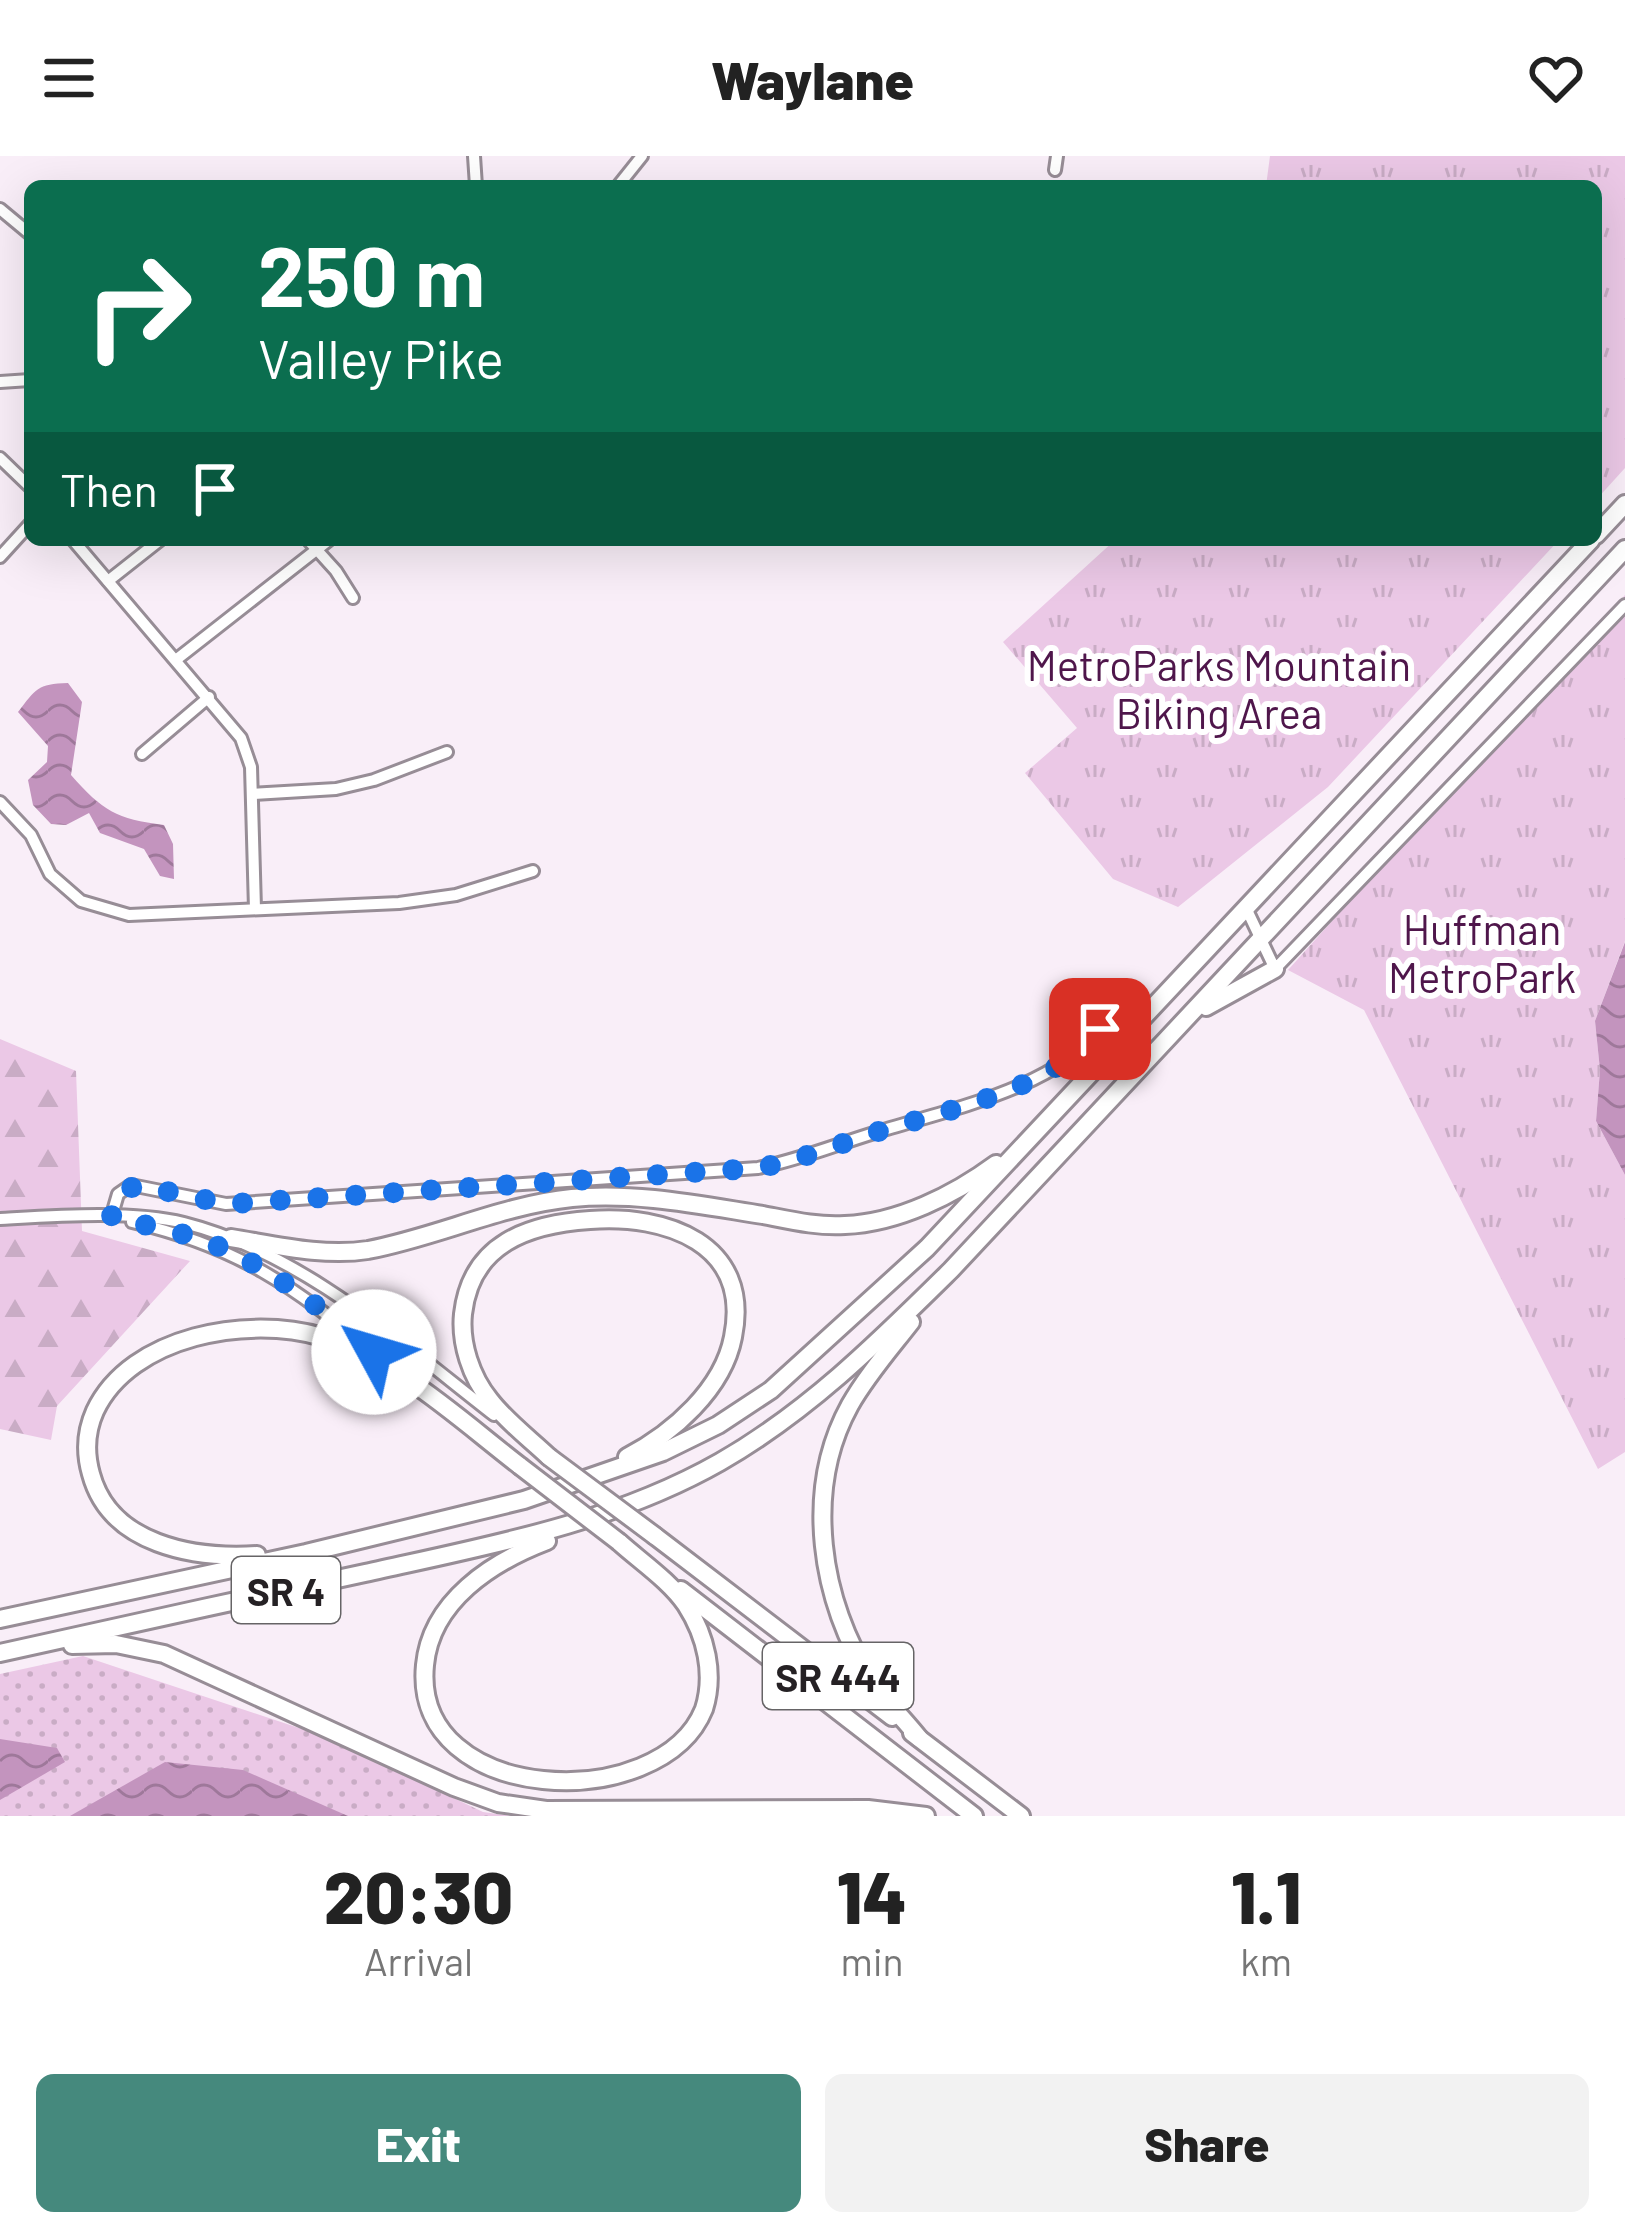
<!DOCTYPE html>
<style>
body{margin:0;font-family:Barlow,sans-serif;background:#f2f2f2;color:#222;height:100vh;display:flex;flex-direction:column;font-size:45px;white-space:nowrap}
*{box-sizing:border-box;margin:0}
p{font-size:39px;color:#767676}
.icon{flex:none;width:66px;height:66px;fill:none;stroke:currentColor;stroke-width:2;stroke-linecap:round;stroke-linejoin:round}
.map{position:relative;height:1660px;overflow:hidden}
.drawer{display:flex;flex-direction:column;background:#fff;flex:1}
.drawer>*{flex:none}
.hud{position:absolute;left:24px;top:24px;width:1578px;height:366px;border-radius:18px;box-shadow:0 12px 48px #0002;background:#0b6e4f;color:#fff;overflow:hidden}
.pin{position:absolute;display:grid;place-items:center;width:102px;height:102px;color:#fff;margin:-51px;border-radius:24px;box-shadow:0 6px 18px #0006}
.me{position:absolute;width:132px;margin:-66px;rotate:309deg;stroke-linejoin:round;filter:drop-shadow(0 0 9px #0008)}
.turn{display:flex;align-items:center;gap:42px;height:252px;padding:0 36px;font-size:54px}
.turn .icon{width:156px;height:156px;stroke-width:2.5}
.turn b{display:block;font-size:84px;line-height:102px}
.then{display:flex;align-items:center;height:114px;padding:0 36px;background:#0003;gap:24px;font-size:45px}
.eta{display:flex;justify-content:space-evenly;align-items:center;height:204px;text-align:center}
.eta b{font-size:72px;font-weight:800;line-height:84px}
.button{display:flex;gap:24px;margin-top:auto;padding:24px 36px}
.button a{flex:1;height:138px;border-radius:18px;background:#45897d;color:#fff;font-size:48px;font-weight:800;line-height:138px;text-align:center}
.button a+a{background:#f2f2f2;color:#222}
header{display:flex;justify-content:space-between;align-items:center;height:156px;padding:0 36px;background:#fff;font-size:54px;font-weight:800}
.map>svg:first-child{display:block}
.grass{fill:url(#grass-dots)}
.forest{fill:url(#forest-firs)}
.park{fill:url(#park-tufts)}
.water{fill:url(#water-waves)}
.lines{fill:none;stroke-linecap:round;stroke-linejoin:round}
.minor-casing{stroke:#978d96;stroke-width:16}
.highway-casing{stroke:#978d96;stroke-width:22}
.minor{stroke:#fff;stroke-width:10}
.highway{stroke:#fff;stroke-width:16}
.highway-bridge-casing{stroke:#978d96;stroke-width:22;stroke-linecap:butt}
.highway-bridge{stroke:#fff;stroke-width:16}
.route{stroke:#1a73e8;stroke-width:21;stroke-dasharray:0 37.8}
.labels{text-anchor:middle;dominant-baseline:central;stroke-width:12;stroke-linejoin:round;paint-order:stroke}
.shield{fill:#fff;stroke:#666466;stroke-width:3}
.shield-label{font-size:39px;font-weight:bold;fill:#252124}
.park-label{font-size:42px;fill:#4f164b;stroke:#fff}
</style>
<header><svg class="icon" aria-label="menu" viewBox="0 0 24 24"><path d="M4 6h16M4 12h16M4 18h16"/></svg>Waylane<svg class="icon" aria-label="heart" viewBox="0 0 24 24"><path d="M12 20l-8-8c-3-5 5-10 8-4 3-6 11-1 8 4z"/></svg></header>
<div class="map">
<svg width="1625" height="1660" viewBox="0 0 1625 1660">
<defs>
<pattern id="grass-dots" width="8" height="8" patternUnits="userSpaceOnUse" patternTransform="scale(3)"><rect width="8" height="8" fill="#ebc8e6"/><path d="M2 2h.1M6 6h.1" fill="none" stroke="#c9acc5" stroke-width="1.8" stroke-linecap="round"/></pattern>
<pattern id="forest-firs" width="22" height="20" patternUnits="userSpaceOnUse" patternTransform="scale(3)"><rect width="22" height="20" fill="#ebc8e6"/><path d="M5 1l3.5 6h-7zM16 11l3.5 6h-7z" fill="#c9acc5"/></pattern>
<pattern id="park-tufts" width="24" height="20" patternUnits="userSpaceOnUse" patternTransform="scale(3)"><rect width="24" height="20" fill="#ebc8e6"/><path d="M3 7l-1-3M5 7V3M7 7l1-3M15 17l-1-3M17 17v-4M19 17l1-3" fill="none" stroke="#c9acc5"/></pattern>
<pattern id="water-waves" width="16" height="10" patternUnits="userSpaceOnUse" patternTransform="scale(3)"><rect width="16" height="10" fill="#c394be"/><path d="M0 5q4-4 8 0t8 0" fill="none" stroke="#9e789a"/></pattern>
</defs>
<rect width="100%" height="100%" fill="#f9eef8"/>
<polygon class="grass" points="83,1500 323,1580 483,1656 512,1660 0,1660 0,1518"/>
<polygon class="forest" points="0,883 76,915 82,1075 190,1105 57,1250 51,1284 0,1273"/>
<g class="park">
<polygon points="1270,0 1625,0 1625,312 1596,344 1596,30 1266,30"/>
<polygon points="1115,384 1559,384 1328,631 1178,751 1113,723 1025,617 1077,572 1003,486"/>
<polygon points="1625,439 1625,785 1595,865 1600,914 1596,965 1625,1019 1625,1296 1598,1313 1364,854 1288,814"/>
</g>
<g class="water">
<path d="M68 527 82 546 71 619C103 655 116 663 164 669L173 688 174 723 160 720 144 693 100 677 89 657 66 669 51 668 33 649 28 624 47 606 48 590 18 556C36 533 37 528 68 527Z"/>
<polygon points="1625,786 1625,1019 1596,965 1600,914 1595,865"/>
<polygon points="0,1583 57,1592 65,1606 0,1644"/>
<polygon points="165,1606 243,1614 348,1660 70,1660"/>
</g>
<g class="lines">
<defs>
<g id="minor">
<polyline points="474,0 476,30"/>
<polyline points="1055,14 1057,0"/>
<polyline points="618,30 642,0"/>
<polyline points="0,53 30,78"/>
<polyline points="0,226 30,224"/>
<polyline points="0,302 30,331"/>
<polyline points="73,384 241,582 251,611 255,753"/>
<polyline points="308,384 336,415 353,442"/>
<polyline points="0,401 30,368"/>
<polyline points="108,425 160,384"/>
<polyline points="177,503 329,384"/>
<polyline points="142,598 209,541"/>
<polyline points="252,638 336,633 374,624 447,596"/>
<polyline points="0,646 31,679 50,718 81,745 129,759 399,747 456,739 533,715"/>
<polyline points="1246,752 1275,813 1625,449"/>
<path d="M111 1062 118 1038 131 1029 226 1048 758 1012C798 1004 835 989 874 977 942 955 1056 933 1099 873"/>
<path d="M0 1063C53 1060 132 1054 184 1067 302 1097 400 1186 494 1259"/>
<path d="M132 1066C239 1091 293 1130 376 1198"/>
</g>
<g id="highway">
<polyline points="1596,379 1625,348"/>
<polyline points="1206,851 1275,813"/>
<path d="M231 1082C275 1089 323 1101 368 1094 437 1081 502 1049 572 1042 637 1036 699 1049 763 1059 789 1064 818 1071 845 1069 898 1067 954 1039 996 1008"/>
<path d="M911 1166C890 1193 867 1219 850 1249 803 1334 820 1446 872 1525 885 1545 904 1563 919 1582"/>
<path d="M549 1301C530 1283 506 1265 490 1244 471 1221 460 1187 463 1158 471 1087 529 1068 590 1064 665 1058 752 1087 733 1181 723 1233 673 1277 627 1301"/>
<polyline points="655,1380 892,1561"/>
<path d="M547 1385C492 1406 431 1445 425 1509 411 1650 661 1660 704 1553 715 1518 706 1480 686 1449 670 1425 640 1405 619 1386"/>
<path d="M257 1399C194 1403 110 1389 91 1318 85 1297 86 1275 95 1255 131 1179 249 1159 322 1181 397 1204 459 1263 520 1310"/>
<polyline points="681,1434 974,1660"/>
<polyline points="0,1463 306,1397 524,1344 663,1296 718,1269 771,1234 927,1092 1591,384"/>
<polyline points="72,1489 116,1488 164,1498 454,1631 498,1647 546,1654 868,1653 926,1660"/>
<path d="M0 1497C122 1470 243 1443 365 1417 486 1390 611 1368 720 1306 809 1255 879 1185 951 1114L1625 393"/>
<polyline points="912,1577 1021,1660"/>
</g>
</defs>
<use href="#minor" class="minor-casing"/>
<use href="#highway" class="highway-casing"/>
<use href="#minor" class="minor"/>
<use href="#highway" class="highway"/>
<defs>
<g id="highway-bridge">
<polyline points="549,1301 655,1380"/>
<polyline points="520,1310 619,1386"/>
</g>
</defs>
<use href="#highway-bridge" class="highway-bridge-casing"/>
<use href="#highway-bridge" class="highway-bridge"/>
</g>
<g class="lines">
<path class="route" d="M374 1196C320 1152 268 1108 202 1084 173 1074 141 1068 111 1062L118 1038 137 1029 226 1048 758 1012C798 1005 836 989 874 977 942 955 1056 933 1100 873"/>
</g>
<g class="labels">
<g class="shield">
<rect x="232" y="1401" width="108" height="66" rx="9"/>
<rect x="763" y="1487" width="150" height="66" rx="9"/>
</g>
<g class="shield-label">
<text x="286" y="1434">SR 4</text>
<text x="838" y="1520">SR 444</text>
</g>
<g class="park-label">
<text x="1219" y="508">MetroParks Mountain<tspan x="1219" dy="48">Biking Area</tspan></text>
<text x="1482" y="772">Huffman<tspan x="1482" dy="48">MetroPark</tspan></text>
</g>
</g>
</svg>
<div class="pin" style="left:1100px;top:873px;background:#d93025"><svg class="icon" aria-label="arrive" viewBox="0 0 24 24"><path d="M6 21V4h12l-3 4 3 4H6"/></svg></div>
<svg class="me" style="left:374px;top:1196px" viewBox="-20 -20 40 40"><circle r="19" fill="#fff"/><path d="M0-13L10 11 0 6-10 11z" fill="#1a73e8"/></svg>
<div class="hud">
<div class="turn"><svg class="icon" aria-label="right" viewBox="0 0 24 24"><path d="M7 20v-9h11M14 6l5 5-5 5"/></svg><div><b>250 m</b>Valley Pike</div></div>
<div class="then">Then<svg class="icon" aria-label="arrive" viewBox="0 0 24 24"><path d="M6 21V4h12l-3 4 3 4H6"/></svg></div>
</div>
</div>
<section class="drawer">
<div class="eta">
<div><b>20:30</b><p>Arrival</p></div>
<div><b>14</b><p>min</p></div>
<div><b>1.1</b><p>km</p></div>
</div>
<div class="button"><a>Exit</a><a>Share</a></div>
</section>
